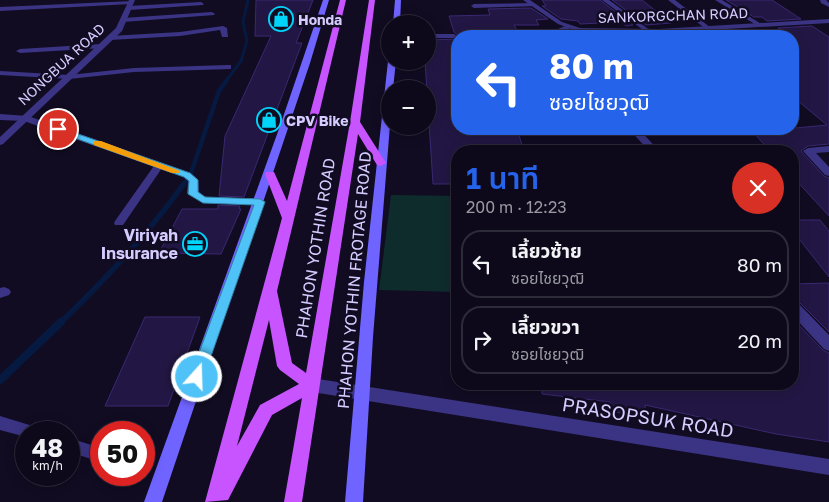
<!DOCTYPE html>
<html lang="th">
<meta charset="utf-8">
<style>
body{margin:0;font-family:"Golos Text","Noto Sans Thai",sans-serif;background:#161223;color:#f1f3f6;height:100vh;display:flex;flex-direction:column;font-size:19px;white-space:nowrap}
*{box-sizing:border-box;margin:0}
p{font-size:16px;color:#9a9aa2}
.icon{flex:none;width:28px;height:28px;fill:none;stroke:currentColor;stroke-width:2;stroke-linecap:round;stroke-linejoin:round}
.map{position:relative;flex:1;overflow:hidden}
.panel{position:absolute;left:451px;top:145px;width:348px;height:245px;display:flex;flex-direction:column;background:#0d091a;border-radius:20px;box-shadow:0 2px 12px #0003,0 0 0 1px #2d2a39}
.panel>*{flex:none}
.hud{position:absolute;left:451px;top:30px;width:348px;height:105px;border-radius:20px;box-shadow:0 2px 12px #0003,0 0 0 1px #2d2a39;background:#2563eb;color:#fff;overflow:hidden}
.fabs{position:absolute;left:381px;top:15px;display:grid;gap:10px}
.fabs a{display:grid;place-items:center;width:55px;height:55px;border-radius:50%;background:#0d091a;box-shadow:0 2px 12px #0003,0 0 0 1px #2d2a39;font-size:25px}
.speed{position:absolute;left:15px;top:421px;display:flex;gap:10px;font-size:25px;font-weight:700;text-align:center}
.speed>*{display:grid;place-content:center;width:65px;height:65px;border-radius:50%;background:#0d091a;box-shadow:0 2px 12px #0003,0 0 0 1px #2d2a39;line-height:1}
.speed small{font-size:12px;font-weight:400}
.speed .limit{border:8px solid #d22;background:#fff;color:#111}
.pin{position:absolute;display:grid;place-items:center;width:42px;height:42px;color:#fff;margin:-21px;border:2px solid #fff;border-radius:50%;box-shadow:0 1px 5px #0007}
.me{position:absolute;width:55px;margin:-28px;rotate:20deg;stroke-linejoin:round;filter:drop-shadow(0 0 4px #0008)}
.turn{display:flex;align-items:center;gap:18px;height:105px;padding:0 15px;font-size:22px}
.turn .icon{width:65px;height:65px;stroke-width:2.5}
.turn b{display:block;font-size:35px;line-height:42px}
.round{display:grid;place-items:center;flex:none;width:52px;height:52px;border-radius:26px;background:#161223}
.overview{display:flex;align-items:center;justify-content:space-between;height:85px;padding:0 15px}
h1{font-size:30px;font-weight:600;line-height:38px;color:#2563eb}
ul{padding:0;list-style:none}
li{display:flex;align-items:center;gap:15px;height:68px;margin:0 10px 8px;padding:0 5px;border:2px solid #2d2a39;border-radius:20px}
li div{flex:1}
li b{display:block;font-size:19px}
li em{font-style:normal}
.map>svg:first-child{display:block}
.green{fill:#0f2c2d}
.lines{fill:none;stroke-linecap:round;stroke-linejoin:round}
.stream-far3{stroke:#061941;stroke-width:3}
.stream-far2{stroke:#061941;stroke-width:4.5}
.stream-far1{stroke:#061941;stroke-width:5.5}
.stream{stroke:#061941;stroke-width:8}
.building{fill:#221744;stroke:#3a2872}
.service{fill:#3b3484;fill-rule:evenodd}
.minor{fill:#3b3484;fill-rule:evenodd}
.tertiary{fill:#3b3484;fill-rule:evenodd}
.secondary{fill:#6f64ff;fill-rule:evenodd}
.primary{fill:#c754ff;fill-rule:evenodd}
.route{fill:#4fc3f7;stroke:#337fa1}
.slow{fill:#f59e0b}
.labels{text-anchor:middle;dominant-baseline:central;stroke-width:5;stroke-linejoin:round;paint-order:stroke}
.far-street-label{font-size:14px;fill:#d5cdff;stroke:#110c22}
.far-poi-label{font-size:14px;font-weight:bold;fill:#d5cdff;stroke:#110c22;text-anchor:start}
.poi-label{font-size:16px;font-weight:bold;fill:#d5cdff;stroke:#110c22;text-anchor:end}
.street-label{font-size:16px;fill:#d5cdff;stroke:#110c22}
.near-street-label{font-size:19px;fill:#d5cdff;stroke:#110c22}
</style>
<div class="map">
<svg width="829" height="502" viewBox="0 0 829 502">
<rect width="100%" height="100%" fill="#110c22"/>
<polygon class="green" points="391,195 457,196 457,292 379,290"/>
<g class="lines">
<polyline class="stream-far3" points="226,81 241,61 247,41 243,22 248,0"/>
<g class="stream-far2">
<polyline points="191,173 219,91 227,80"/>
<polyline points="182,186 186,181"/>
</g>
<path class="stream-far1" d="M60 323C105 280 147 235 183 185"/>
<polyline class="stream" points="0,380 61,322"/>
</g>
<g class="building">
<polygon points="256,0 313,0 296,43 302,43 244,197 219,196 225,136 271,36 255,36"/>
<polygon points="542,0 600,0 633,25 626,26 621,22 580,24 578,21 561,19 542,6 546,6"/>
<polygon points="612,0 642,0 671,23 646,25"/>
<polygon points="726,0 772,0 801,19 767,21 762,17 754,17"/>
<polygon points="531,8 548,19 536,20 539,25 514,25 520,36 459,36 454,32 449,16 490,15 488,9"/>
<polygon points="812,26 829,37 829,144 808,146 801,151 824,176 829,178 829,216 792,176 792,151 770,151 753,132 827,125 792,96 792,36 778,28"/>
<polygon points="458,39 458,129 517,129 524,151 458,151 458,184 433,184 425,61 428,61 428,40"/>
<polygon points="218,205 240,206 239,209 241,209 221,254 159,253 182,209 218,209"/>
<polygon points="792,220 820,220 829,231 829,277 792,230"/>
<polygon points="829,283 829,332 798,301 792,299 792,284"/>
<polygon points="145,317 200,317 168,406 105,406"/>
<polygon points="792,318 823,350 829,353 829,442 776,434 645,405 646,415 612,412 610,402 542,394 542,384 792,384"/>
</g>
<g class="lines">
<g class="service">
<polygon points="602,0 609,0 651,31 646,32"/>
<polygon points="668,0 675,0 711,28 706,29"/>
<polygon points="715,0 722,0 763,25 758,26"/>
<polygon points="820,0 826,0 829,3 829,7 821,3"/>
<polygon points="428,34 454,34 457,36 454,38 428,38"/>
<polygon points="159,162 164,165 123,225 115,225 114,223 115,221 156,163"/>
<polygon points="0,416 36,427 39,432 26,432 26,437 0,430"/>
<polygon points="69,438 101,448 101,462 69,452"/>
</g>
<g class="minor">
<polygon points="133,1 133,3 131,4 0,11 0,7"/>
<polygon points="201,2 204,4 203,5 129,10 126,8 129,6"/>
<polygon points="533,3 536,5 535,6 474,8 471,6 474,4"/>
<polygon points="212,12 215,14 214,15 123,22 120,20 123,18"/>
<polygon points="223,26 227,28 228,37 222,37 220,30 180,36 110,40 106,38 110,36 180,32"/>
<polygon points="565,26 571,27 562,36 556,36 558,29"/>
<polygon points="101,44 104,44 104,48 20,53 16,51 20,49"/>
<polygon points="228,65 231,65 231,69 134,72 69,79 0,75 0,71 69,75 134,68"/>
<polygon points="0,114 28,116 191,173 198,180 199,192 206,197 260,199 266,202 260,205 203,203 187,193 188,181 183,177 24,121 0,120"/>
<polygon points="629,129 639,129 659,151 649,151"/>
<polygon points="829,146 829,152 816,153 829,167 829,176 825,175 803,151 808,148"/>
<polygon points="4,287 9,289 11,292 9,295 0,298 0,288"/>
<polygon points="792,301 797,302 829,335 829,351 824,349 792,315"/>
</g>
<g class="tertiary">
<polygon points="129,0 135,0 122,31 3,144 0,145 0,137 116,28"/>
<polygon points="523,0 530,0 562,22 580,28 659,29 829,19 829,23 659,33 579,32 558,24"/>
<polygon points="312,378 829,459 829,475 312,392 306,390 304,385 306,380"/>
</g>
<g class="secondary">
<polygon points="323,0 329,0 310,63 162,502 144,502 280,126"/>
<polygon points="395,0 401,0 400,24 393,24"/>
<polygon points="390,59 390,61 396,61 393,89 390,89 390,125 373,337 363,502 345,502 364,282 388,61"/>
</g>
<path class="primary" d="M340 0H346L277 291 292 363 306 373 350 122 369 0H375L360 122 386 163 381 166 377 165 358 134 302 502H284L302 398 272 415 228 500 205 502 282 218 265 174 266 172H274L287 201ZM269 320 277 366 280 370 299 384 260 405 237 446Z"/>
</g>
<polygon class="route" points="58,127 190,173 198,180 198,192 205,197 260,199 265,202 202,382 197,383 192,382 190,377 254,205 203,203 188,194 189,181 184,177 55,131 54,129"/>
<polygon class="slow" points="94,141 101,141 180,171 179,173 172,173 94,145"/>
<defs>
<symbol id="shop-ring" viewBox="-11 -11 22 22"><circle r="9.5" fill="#110c22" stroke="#00d4f8" stroke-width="1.5"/><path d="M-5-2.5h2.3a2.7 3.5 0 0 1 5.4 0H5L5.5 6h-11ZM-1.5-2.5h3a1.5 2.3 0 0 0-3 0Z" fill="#00d4f8"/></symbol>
<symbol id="office-ring" viewBox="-11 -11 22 22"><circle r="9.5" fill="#110c22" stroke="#00d4f8" stroke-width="1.5"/><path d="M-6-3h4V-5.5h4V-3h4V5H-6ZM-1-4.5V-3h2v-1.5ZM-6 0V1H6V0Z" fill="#00d4f8"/></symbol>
</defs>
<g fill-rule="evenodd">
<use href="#shop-ring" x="267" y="5" width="28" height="28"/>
<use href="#shop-ring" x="255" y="106" width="28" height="28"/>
<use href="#office-ring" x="181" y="230" width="28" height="28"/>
</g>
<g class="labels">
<g class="far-street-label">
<text transform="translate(673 15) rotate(-2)">SANKORGCHAN ROAD</text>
<text transform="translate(61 64) rotate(-43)">NONGBUA ROAD</text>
</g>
<g class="far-poi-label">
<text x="298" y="19">Honda</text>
<text x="286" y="120">CPV Bike</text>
</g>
<g class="poi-label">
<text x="178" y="235">Viriyah<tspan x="178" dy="18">Insurance</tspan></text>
</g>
<g class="street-label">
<text transform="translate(315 248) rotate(-81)">PHAHON YOTHIN ROAD</text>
<text transform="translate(354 280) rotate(-85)">PHAHON YOTHIN FROTAGE ROAD</text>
</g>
<g class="near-street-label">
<text transform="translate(648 417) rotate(9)">PRASOPSUK ROAD</text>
</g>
</g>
</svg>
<div class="fabs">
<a>+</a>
<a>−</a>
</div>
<div class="speed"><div>48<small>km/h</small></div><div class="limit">50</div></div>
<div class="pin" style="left:58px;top:129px;background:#d93025"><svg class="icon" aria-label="arrive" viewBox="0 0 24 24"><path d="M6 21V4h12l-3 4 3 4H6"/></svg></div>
<svg class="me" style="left:197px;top:377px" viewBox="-20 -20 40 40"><circle r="17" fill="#4fc3f7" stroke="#fff" stroke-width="3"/><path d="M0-11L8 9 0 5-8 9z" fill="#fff"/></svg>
<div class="hud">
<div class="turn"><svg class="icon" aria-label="left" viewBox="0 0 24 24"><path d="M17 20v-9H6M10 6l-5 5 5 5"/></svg><div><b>80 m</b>ซอยไชยวุฒิ</div></div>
</div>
<section class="panel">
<div class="overview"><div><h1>1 นาที</h1><p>200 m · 12:23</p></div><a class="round" style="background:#d93025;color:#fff"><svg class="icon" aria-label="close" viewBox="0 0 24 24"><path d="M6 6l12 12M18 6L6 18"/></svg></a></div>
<ul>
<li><svg class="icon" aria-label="left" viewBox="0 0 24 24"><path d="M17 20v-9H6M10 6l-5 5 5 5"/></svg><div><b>เลี้ยวซ้าย</b><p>ซอยไชยวุฒิ</p></div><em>80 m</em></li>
<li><svg class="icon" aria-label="right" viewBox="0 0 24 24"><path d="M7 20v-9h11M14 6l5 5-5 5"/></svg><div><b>เลี้ยวขวา</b><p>ซอยไชยวุฒิ</p></div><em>20 m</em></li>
</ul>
</section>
</div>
